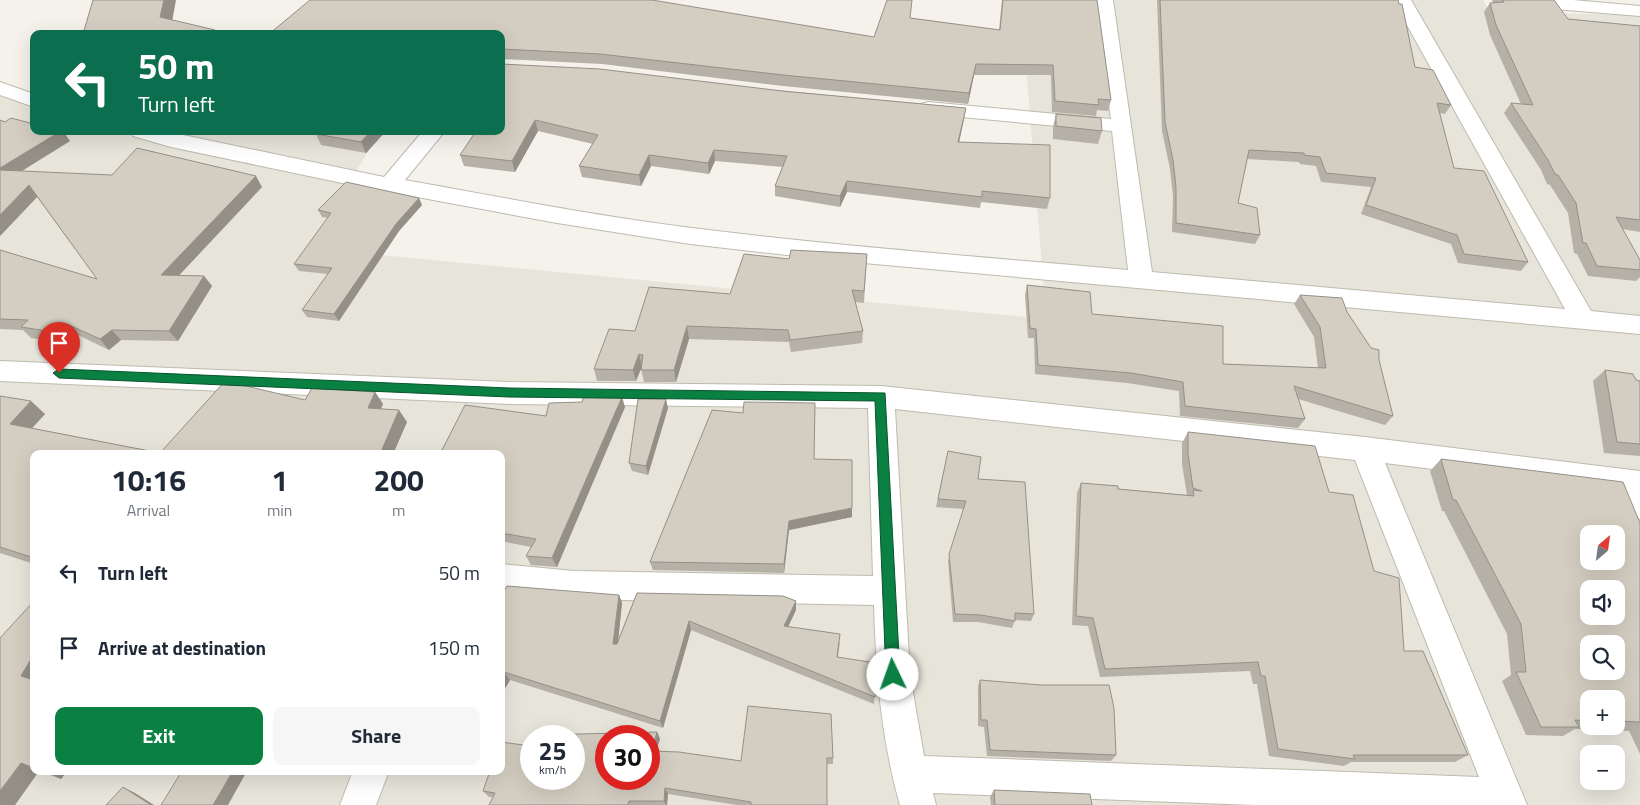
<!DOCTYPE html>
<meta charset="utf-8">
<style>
body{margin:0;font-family:"Titillium Web",sans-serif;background:#f6f6f7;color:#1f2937;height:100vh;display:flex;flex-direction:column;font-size:19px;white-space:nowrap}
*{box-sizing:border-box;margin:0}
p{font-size:16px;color:#747a83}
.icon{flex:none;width:28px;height:28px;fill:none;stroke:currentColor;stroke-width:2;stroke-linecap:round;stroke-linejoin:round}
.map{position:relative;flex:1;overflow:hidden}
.sheet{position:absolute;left:30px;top:450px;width:475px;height:325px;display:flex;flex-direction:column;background:#fff;border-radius:10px;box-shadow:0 5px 20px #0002}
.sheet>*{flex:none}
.hud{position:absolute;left:30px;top:30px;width:475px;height:105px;border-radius:10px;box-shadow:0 5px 20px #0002;background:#0b6e4f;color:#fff;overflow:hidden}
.needle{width:32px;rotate:29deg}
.controls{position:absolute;left:1580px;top:525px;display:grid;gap:10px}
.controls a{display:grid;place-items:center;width:45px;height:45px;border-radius:10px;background:#fff;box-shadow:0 5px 20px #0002;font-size:25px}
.speed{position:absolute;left:520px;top:725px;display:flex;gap:10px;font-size:25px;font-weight:700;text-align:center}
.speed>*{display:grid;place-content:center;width:65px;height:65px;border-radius:50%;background:#fff;box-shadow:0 5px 20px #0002;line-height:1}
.speed small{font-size:12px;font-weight:400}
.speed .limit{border:8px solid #d22;background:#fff;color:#111}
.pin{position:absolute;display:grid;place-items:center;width:42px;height:42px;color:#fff;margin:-51px -21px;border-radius:50% 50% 50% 0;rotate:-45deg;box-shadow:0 0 5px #0007}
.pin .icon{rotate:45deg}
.me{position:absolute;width:55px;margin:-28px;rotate:357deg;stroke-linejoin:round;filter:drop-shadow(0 0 4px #0008)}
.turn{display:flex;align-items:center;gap:18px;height:105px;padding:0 25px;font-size:22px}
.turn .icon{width:65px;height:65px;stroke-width:2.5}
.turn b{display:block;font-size:35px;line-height:42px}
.eta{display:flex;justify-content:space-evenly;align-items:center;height:85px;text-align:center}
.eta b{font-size:30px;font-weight:700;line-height:35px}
.action{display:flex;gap:10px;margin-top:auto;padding:10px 25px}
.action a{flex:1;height:58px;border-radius:10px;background:#0b8043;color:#fff;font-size:20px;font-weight:700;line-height:58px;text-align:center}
.action a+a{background:#f6f6f7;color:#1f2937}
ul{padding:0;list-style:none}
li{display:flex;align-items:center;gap:15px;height:75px;padding:0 25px}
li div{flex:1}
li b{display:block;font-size:19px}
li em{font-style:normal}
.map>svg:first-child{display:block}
.residential{fill:#e7e4da;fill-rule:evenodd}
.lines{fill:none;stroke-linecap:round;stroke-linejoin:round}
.street-casing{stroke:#bebaae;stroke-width:2}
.street{fill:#fff;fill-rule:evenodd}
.wall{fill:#b6b1a7;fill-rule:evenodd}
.shaded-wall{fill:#949088}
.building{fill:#d4cec2;stroke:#949088;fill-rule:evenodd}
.route{fill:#0b8043;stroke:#07532c}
</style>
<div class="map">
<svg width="1640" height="805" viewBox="0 0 1640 805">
<rect width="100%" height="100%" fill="#f4f2eb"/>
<path class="residential" d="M1021 0H1483L1490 12 1640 15V805H0V86L34 96V131H381L308 248 1046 319ZM34 454H501V771H34ZM1589 534H1616V561H1589ZM1589 589H1616V616H1589ZM1589 644H1616V671H1589ZM1589 699H1616V726H1589ZM531 736H574V779H531ZM606 736H649V779H606ZM1589 754H1616V781H1589Z"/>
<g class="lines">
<defs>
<g id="street">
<path d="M1095 0H1113L1152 272 1565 309 1393 0H1411L1591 311 1640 316V334L831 260 690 244 557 223 347 184 171 147 133 136 130 131H164L384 177 423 131H445L405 180C500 197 596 216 692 228 837 246 982 257 1128 270L1112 131 928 114 921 112 918 108 921 104 928 102 1111 119Z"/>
<polygon points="1498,0 1573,0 1640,6 1640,16 1507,5 1501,4"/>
<polygon points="0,82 34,94 34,107 0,95"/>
<path d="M0 361 509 382 881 386 1365 437 1640 471V519L1629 515 1615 492 1385 463 1527 805H1254L933 793 936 805H900C881 739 876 673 874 605L574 599 501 592V564L574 571 873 576 868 408 509 404 0 381ZM895 409 1355 460 1479 777 924 756 910 675Z"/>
<polygon points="353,771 389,771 376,805 340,805"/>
</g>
</defs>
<use href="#street" class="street-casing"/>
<use href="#street" class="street"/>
</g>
<g class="wall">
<polygon points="310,0 654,0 654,1 874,37 910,18 999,30 1002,0 1097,0 1111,100 1108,111 1097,110 1096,116 1052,112 1051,75 974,75 968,104 783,86 602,64 501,59 501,34"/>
<polygon points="1157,0 1398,0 1415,67 1451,105 1445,114 1439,113 1454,168 1528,262 1521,271 1458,263 1451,244 1361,214 1371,187 1321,182 1316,166 1300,164 1299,162 1247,159 1238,203 1260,235 1255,244 1172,232 1173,196 1170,169 1162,131"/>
<polygon points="1492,0 1550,0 1568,19 1640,26 1640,232 1622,229 1640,270 1640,277 1636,281 1588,276 1577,254 1574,253 1568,213 1550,185 1547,184 1541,170 1504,113 1511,103 1521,104 1490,35 1484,12 1490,3 1493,3"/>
<polygon points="501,64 966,108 959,142 1050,198 1047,209 981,202 980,208 847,192 840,207 775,196 775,186 783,167 715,161 709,174 651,166 641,186 582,177 579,166 593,144 538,131 515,172 464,166 460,155 501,131"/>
<polygon points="1056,114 1102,131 1098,144 1053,139 1053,127"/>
<polygon points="0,120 70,141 22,171 262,187 179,275 204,276 212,286 178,341 121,340 109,350 78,335 70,344 31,338 23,330 0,329 0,250 97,279 37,197 0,236"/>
<polygon points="295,131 386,131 366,153 321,145 316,134"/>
<polygon points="422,205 399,231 339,321 307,317 302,310 328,274 299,271 294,264 328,218 322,217 318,210"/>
<polygon points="867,254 864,303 855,302 863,331 862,343 791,352 789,342 689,339 676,382 644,382 641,369 636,381 597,381 594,369 635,331 730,294 789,259"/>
<polygon points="1027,285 1092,314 1223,364 1318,368 1314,337 1294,304 1300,295 1347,312 1379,360 1393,416 1385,425 1298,399 1305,419 1298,428 1180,416 1179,391 1127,383 1035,374 1034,338 1028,338 1025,295"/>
<polygon points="1605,370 1640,381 1640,456 1604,453 1593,381"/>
<polygon points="375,392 383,404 381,408 407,422 393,454 34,454 34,564 0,553 0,396 45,414 32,428 160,453 305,400"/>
<polygon points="625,407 557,567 531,565 526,556 531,547 501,541 501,454 546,416"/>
<polygon points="668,408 648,475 632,471 629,463"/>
<polygon points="1188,432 1329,492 1374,571 1404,651 1468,755 1455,762 1351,762 1344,766 1269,756 1257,684 1253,684 1250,671 1100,677 1088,626 1072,625 1077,493 1081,483 1118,489 1187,495 1182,464 1182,443"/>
<polygon points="948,451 1034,614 1031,621 1015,620 1012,628 978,622 953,622 948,561 964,509 936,507"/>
<polygon points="815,459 852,517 789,530 784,573 653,570 650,562"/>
<path d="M1441 459 1640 523V754L1629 731 1575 729 1563 736 1526 735 1502 681 1511 675 1507 634 1444 511H1442L1430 471ZM1589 699H1616V726H1589Z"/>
<polygon points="637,593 796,601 796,610 788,627 840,642 838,657 877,673 874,704 691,630 663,728 510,680 501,695 501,596 619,595 622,603 618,640"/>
<polygon points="34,601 34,771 67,771 61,779 39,771 15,805"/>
<polygon points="980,680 1116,755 1111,761 987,756 984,727 978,726 978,686"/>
<polygon points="657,732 660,739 656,751 741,761 833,758 833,764 827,764 827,805 737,805 668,794 667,805 489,805 493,797 489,797 483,791 531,779"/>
<polygon points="994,790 1092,805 991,805 990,797"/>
</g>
<g class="shaded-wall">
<polygon points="164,0 176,0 170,33 160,17"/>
<polygon points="215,30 217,34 208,34"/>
<polygon points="976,64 974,75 968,104 969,93"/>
<polygon points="966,108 964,119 957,152 958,142"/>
<polygon points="535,120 538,131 515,172 512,161"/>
<polygon points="61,131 63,131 70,141 7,180 0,172 0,168"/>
<polygon points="371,131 386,131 366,153 361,142"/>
<polygon points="714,150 715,161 709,174 708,163"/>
<polygon points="649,155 651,166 641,186 639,175"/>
<polygon points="256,176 262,187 170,285 161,275"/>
<polygon points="847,181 847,192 840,207 840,196"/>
<polygon points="29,185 38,196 0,236 0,215"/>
<polygon points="419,198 422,205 399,231 339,321 334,314 396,224"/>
<polygon points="204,276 212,286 178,341 169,331"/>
<polygon points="69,325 78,335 70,344 60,333"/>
<polygon points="687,326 689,339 676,382 674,370"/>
<polygon points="112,330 121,340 109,350 100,339"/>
<polygon points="639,354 642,366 636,381 633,370"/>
<polygon points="375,392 383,404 376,420 368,408"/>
<polygon points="622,397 625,407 557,567 552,558"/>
<polygon points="666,399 668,408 648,475 646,466"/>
<polygon points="31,401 45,414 25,436 10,424"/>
<polygon points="399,410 407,422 393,454 380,454"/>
<polygon points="852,508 852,517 789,530 784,573 784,564 789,521"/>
<polygon points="619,595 622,603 617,652 613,644"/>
<polygon points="796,601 796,610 784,635 784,626"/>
<polygon points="689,621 691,630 663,728 660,721"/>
<polygon points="34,654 34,683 21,676"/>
<polygon points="504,672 510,680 501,695 501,677"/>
<polygon points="657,732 660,739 654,757 652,751"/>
<polygon points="21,763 34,769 34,771 39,771 15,805 0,805 0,791"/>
<polygon points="43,771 67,771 61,779"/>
<polygon points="233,771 247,771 228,805 213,805"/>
<polygon points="123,787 135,793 154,805 151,805"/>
<polygon points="665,788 668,794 667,805 666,805 664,801"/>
</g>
<g class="building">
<polygon points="93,0 164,0 160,17 215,30 208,34 83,34"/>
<polygon points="310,0 652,0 874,37 887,0 912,0 910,18 1000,30 1003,0 1097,0 1111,100 1098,99 1099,105 1055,101 1053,65 976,64 969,93 783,75 600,54 501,49 501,34 269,34"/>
<polygon points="1160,0 1398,0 1399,4 1402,4 1415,67 1433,70 1451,105 1437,103 1454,168 1484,171 1528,262 1464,254 1457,235 1366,205 1376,178 1326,173 1320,157 1304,155 1304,153 1249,150 1238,203 1257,208 1260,235 1176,223 1176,187 1173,160 1165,122"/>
<polygon points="1503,0 1554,0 1568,19 1640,26 1640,220 1616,217 1640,260 1640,270 1597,266 1586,243 1583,243 1576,203 1558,175 1555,174 1548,160 1511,103 1533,105 1496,25 1490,3 1504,2"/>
<polygon points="501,64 600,69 782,91 966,108 958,142 1050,145 1050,198 982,191 982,197 847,181 840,196 775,186 787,156 714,150 708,163 649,155 639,175 579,166 598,135 535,120 512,161 460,155 476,131 501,131"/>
<polygon points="1056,114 1101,118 1102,131 1056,126"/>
<polygon points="11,118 34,124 34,131 61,131 0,168 0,120 5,122"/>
<polygon points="319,131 371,131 361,142 316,134"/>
<polygon points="137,148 256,176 161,275 204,276 169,331 112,330 100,339 69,325 60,333 21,327 28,320 0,319 0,250 97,279 29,185 0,215 0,170 112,175"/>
<polygon points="346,182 419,198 396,224 334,314 302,310 332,268 294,264 331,213 318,210"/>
<polygon points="791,250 867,254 864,291 852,290 863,331 790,340 788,330 687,326 674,370 641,370 643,355 639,354 633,370 594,369 609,329 635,331 649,287 730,294 744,254 789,259"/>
<polygon points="1027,285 1090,292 1092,314 1223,326 1223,364 1326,368 1320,327 1300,295 1342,298 1347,312 1371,348 1379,350 1379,360 1393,416 1294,386 1305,419 1185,406 1183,382 1131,373 1038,365 1036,329 1030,328"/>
<polygon points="1605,370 1633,374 1636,380 1640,381 1640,444 1617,442"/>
<polygon points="225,381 305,400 312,388 375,392 368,408 399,410 380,454 34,454 34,558 0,547 0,396 31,401 10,424 160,453"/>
<polygon points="584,396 622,397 552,558 526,556 536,539 501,533 501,454 440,454 465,405 546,416 549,403 582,402"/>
<polygon points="638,399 666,399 646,466 629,463"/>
<polygon points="744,402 815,403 814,459 852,460 852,508 789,521 784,564 650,562 712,410 743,413"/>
<polygon points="1188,432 1315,446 1329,492 1353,495 1374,571 1399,578 1404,651 1423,651 1468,755 1353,755 1355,759 1278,749 1265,676 1261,676 1258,662 1105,669 1093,618 1076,616 1081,483 1118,486 1118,489 1194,496 1193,490 1202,491 1193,488 1188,454"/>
<polygon points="948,451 981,457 978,479 1025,482 1034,614 1015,613 1015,621 981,615 955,614 949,554 966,501 938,499"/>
<path d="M1441 459 1623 482 1640 523V722L1616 721V699H1589V721L1575 720 1579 727H1541L1516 672H1526L1521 624 1456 500H1453ZM1589 534H1616V561H1589ZM1589 589H1616V616H1589ZM1589 644H1616V671H1589Z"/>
<polygon points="507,586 619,595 613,644 617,644 637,593 783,596 796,601 784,626 840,634 837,657 876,663 877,673 875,697 689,621 660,721 504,672 501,677 501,596"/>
<polygon points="34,601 34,654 21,676 34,680 34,768 21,763 0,791 0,638"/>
<polygon points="980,680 1041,685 1109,685 1114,708 1116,755 990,750 987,720 981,720"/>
<path d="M748 706 831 714 833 758H827V805H751V802L665 788 664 801H629L628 805H489L495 793 483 791 490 771H501V742L531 746V779H574V736H543V735L657 732 652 751 679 752 741 761ZM606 736H649V779H606Z"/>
<polygon points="182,771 233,771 213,805 161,805"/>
<polygon points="123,787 151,805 106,805"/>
<polygon points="994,790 1090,794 1092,805 995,805"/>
</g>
<polygon class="route" points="59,369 509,388 885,393 900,675 898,680 893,682 888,680 886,675 875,401 509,397 59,378 53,373"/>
</svg>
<div class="controls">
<a><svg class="needle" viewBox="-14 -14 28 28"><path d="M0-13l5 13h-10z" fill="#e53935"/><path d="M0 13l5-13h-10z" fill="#747a83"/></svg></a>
<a><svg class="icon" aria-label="sound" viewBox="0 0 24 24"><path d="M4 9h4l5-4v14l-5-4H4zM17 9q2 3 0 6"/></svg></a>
<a><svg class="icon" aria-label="search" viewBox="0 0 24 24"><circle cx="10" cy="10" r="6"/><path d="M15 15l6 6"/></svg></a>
<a>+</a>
<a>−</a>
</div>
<div class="speed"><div>25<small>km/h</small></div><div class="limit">30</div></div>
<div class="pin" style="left:59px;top:373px;background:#d93025"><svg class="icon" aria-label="arrive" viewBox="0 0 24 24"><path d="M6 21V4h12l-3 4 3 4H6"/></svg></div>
<svg class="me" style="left:893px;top:675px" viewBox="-20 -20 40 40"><circle r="19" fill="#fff"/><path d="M0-13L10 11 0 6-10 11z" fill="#0b8043"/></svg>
<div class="hud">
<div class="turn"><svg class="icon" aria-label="left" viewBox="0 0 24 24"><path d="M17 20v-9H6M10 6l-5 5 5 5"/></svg><div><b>50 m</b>Turn left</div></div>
</div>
<section class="sheet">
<div class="eta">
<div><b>10:16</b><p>Arrival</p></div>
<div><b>1</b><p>min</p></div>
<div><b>200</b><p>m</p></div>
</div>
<ul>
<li><svg class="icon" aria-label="left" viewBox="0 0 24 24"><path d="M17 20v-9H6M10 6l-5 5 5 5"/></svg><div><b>Turn left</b></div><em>50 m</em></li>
<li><svg class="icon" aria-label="arrive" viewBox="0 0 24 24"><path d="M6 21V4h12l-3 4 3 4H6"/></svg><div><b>Arrive at destination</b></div><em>150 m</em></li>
</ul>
<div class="action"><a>Exit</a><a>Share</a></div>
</section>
</div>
